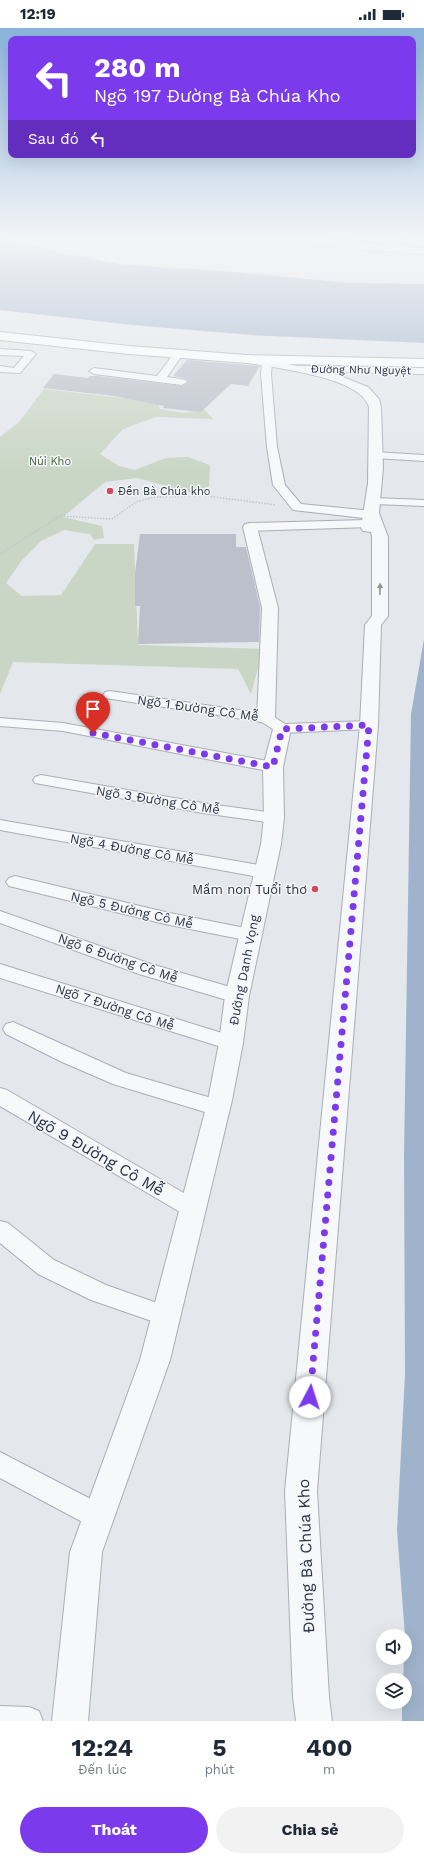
<!DOCTYPE html>
<html lang="vi">
<meta charset="utf-8">
<style>
body{margin:0;font-family:"Work Sans",sans-serif;background:#f2f2f3;color:#1f2937;height:100vh;display:flex;flex-direction:column;font-size:15px;white-space:nowrap}
*{box-sizing:border-box;margin:0}
p{font-size:13px;color:#747a83}
.icon{flex:none;width:22px;height:22px;fill:none;stroke:currentColor;stroke-width:2;stroke-linecap:round;stroke-linejoin:round}
.map{position:relative;height:1693px;overflow:hidden}
.panel{display:flex;flex-direction:column;background:#fff;flex:1}
.panel>*{flex:none}
.hud{position:absolute;left:8px;top:8px;width:408px;height:122px;border-radius:8px;box-shadow:0 4px 16px #0002;background:#7c3aed;color:#fff;overflow:hidden}
.buttons{position:absolute;left:376px;top:1601px;display:grid;gap:8px}
.buttons a{display:grid;place-items:center;width:36px;height:36px;border-radius:50%;background:#fff;box-shadow:0 4px 16px #0002;font-size:20px}
.pin{position:absolute;display:grid;place-items:center;width:34px;height:34px;color:#fff;margin:-41px -17px;border-radius:50% 50% 50% 0;rotate:-45deg;box-shadow:0 0 4px #0007}
.pin .icon{rotate:45deg}
.me{position:absolute;width:44px;margin:-22px;rotate:5deg;stroke-linejoin:round;filter:drop-shadow(0 0 3px #0008)}
.turn{display:flex;align-items:center;gap:14px;height:84px;padding:0 20px;font-size:18px}
.turn .icon{width:52px;height:52px;stroke-width:2.5}
.turn b{display:block;font-size:28px;line-height:34px}
.then{display:flex;align-items:center;height:38px;padding:0 20px;background:#0003;gap:8px;font-size:15px}
.eta{display:flex;justify-content:space-evenly;align-items:center;height:68px;text-align:center}
.eta b{font-size:24px;font-weight:700;line-height:28px}
.action{display:flex;gap:8px;margin-top:auto;padding:8px 20px}
.action a{flex:1;height:46px;border-radius:24px;background:#7c3aed;color:#fff;font-size:16px;font-weight:700;line-height:46px;text-align:center}
.action a+a{background:#f2f2f3;color:#1f2937}
.status{display:flex;justify-content:space-between;align-items:center;height:28px;padding:0 20px;background:#fff;direction:ltr}
.status svg{height:11px;fill:currentColor}
.map>svg:first-child{display:block}
.green{fill:#c9d6c5}
.water{fill:#9fb4cc}
.building{fill:#bbc0ca}
.lines{fill:none;stroke-linecap:round;stroke-linejoin:round}
.service-casing{stroke:#a9aeb7;stroke-width:8}
.minor-casing{stroke:#a9aeb7;stroke-width:2}
.tertiary-casing{stroke:#a9aeb7;stroke-width:2}
.secondary-casing{stroke:#a9aeb7;stroke-width:2}
.path{stroke:#c2c5cb;stroke-width:1.5;stroke-dasharray:1.5 1.5;stroke-linecap:butt}
.service{stroke:#f7f8fa;stroke-width:6}
.minor{fill:#f7f8fa;fill-rule:evenodd}
.tertiary{fill:#f7f8fa;fill-rule:evenodd}
.secondary{fill:#fff;fill-rule:evenodd}
.oneway{fill:#9196a0}
.route{stroke:#7c3aed;stroke-width:7;stroke-dasharray:0 12.6}
.poi-dot{fill:#d1495b;stroke:#f4f6f9;stroke-width:1.5}
.labels{text-anchor:middle;dominant-baseline:central;stroke-width:3;stroke-linejoin:round;paint-order:stroke}
.far-street-label{font-size:11px;fill:#2b3445;stroke:#f4f6f9}
.far-park-label{font-size:11px;fill:#3f6138;stroke:#f4f6f9}
.far-poi-label{font-size:11px;fill:#2b3445;stroke:#f4f6f9;text-anchor:start}
.street-label{font-size:13px;fill:#2b3445;stroke:#f4f6f9}
.poi-label{font-size:13px;fill:#2b3445;stroke:#f4f6f9;text-anchor:end}
.near-street-label{font-size:16px;fill:#2b3445;stroke:#f4f6f9}
</style>
<div class="status"><b>12:19</b><svg viewBox="0 0 49 12"><path d="M0 12V9h3v3zM5 12V6h3v6zM10 12V3h3v9zM15 12V0h3v12zM26 1h20v11H26zM47 4h2v5h-2z"/></svg></div>
<div class="map">
<svg width="424" height="1693" viewBox="0 0 424 1693">
<rect width="100%" height="100%" fill="#e4e7ec"/>
<polygon class="green" points="44,361 121,370 142,371 158,374 160,381 184,385 204,381 213,391 156,389 123,401 100,426 119,438 135,442 166,430 188,429 210,437 209,458 193,465 137,450 105,454 63,489 102,498 104,510 94,512 90,506 64,502 41,513 22,532 6,555 22,568 61,567 95,516 134,516 138,617 263,621 251,666 238,641 13,634 0,666 0,409 19,394"/>
<g class="water">
<polygon points="0,209 57,224 118,236 235,244 349,255 424,256 424,315 251,307 132,297 0,282"/>
<polygon points="424,611 424,1693 402,1693 402,1674 405,1674 405,1652 403,1652 405,1608 397,1502 405,1346 404,1128 411,686"/>
</g>
<g class="building">
<polygon points="187,332 260,338 248,358 231,356 201,384 163,380 164,378 114,368 43,360 54,346 88,350 90,348 98,348 182,358 188,355 187,351 173,348"/>
<polygon points="140,506 236,506 236,519 246,519 260,579 259,614 138,616 140,578 135,578 135,545"/>
</g>
<g class="lines">
<defs>
<g id="service">
<polyline points="374,427 424,430"/>
<polyline points="374,473 424,475"/>
</g>
<g id="minor">
<polygon points="331,208 365,208 424,214 424,218 335,210"/>
<polygon points="0,321 31,323 36,326 20,345 0,344 0,338 14,340 24,328 0,327"/>
<polygon points="178,323 183,326 167,349 186,352 187,354 182,357 94,346 89,343 94,340 157,348 175,324"/>
<polygon points="267,332 272,335 271,346 277,419 285,457 301,476 373,483 379,487 377,490 373,491 293,482 273,457 267,419 261,346 262,335"/>
<polygon points="299,338 424,340 424,346 296,343 294,341 296,339"/>
<polygon points="366,492 370,493 372,496 370,499 250,503 244,499 250,495"/>
<polygon points="110,663 266,686 271,687 285,696 369,693 374,694 376,697 374,700 369,701 282,705 277,704 262,694 105,670 103,667 105,664"/>
<polygon points="0,690 63,695 273,734 278,736 281,739 278,742 273,744 63,703 0,698"/>
<polygon points="41,747 203,775 274,785 280,786 282,790 280,794 274,795 203,785 35,755 33,752 35,749"/>
<polygon points="0,792 264,838 270,840 272,844 270,848 264,850 0,802"/>
<polygon points="15,848 165,884 250,901 256,903 259,907 256,911 250,913 165,896 9,858 6,854 9,850"/>
<polygon points="0,883 151,936 244,963 246,968 244,973 237,975 139,946 0,895"/>
<polygon points="0,936 238,1010 241,1015 238,1020 231,1022 0,950"/>
<polygon points="13,994 126,1045 225,1074 228,1080 225,1086 218,1088 113,1056 62,1034 6,1006 3,1001 6,996"/>
<polygon points="0,1060 7,1062 201,1175 204,1181 201,1187 193,1190 185,1187 0,1078"/>
<polygon points="0,1193 8,1195 54,1232 106,1257 174,1281 178,1288 174,1295 166,1298 91,1272 38,1246 0,1215"/>
<polygon points="0,1424 106,1479 110,1488 106,1497 97,1501 88,1497 0,1450"/>
<polygon points="0,1678 29,1679 39,1683 43,1693 0,1693"/>
</g>
<g id="tertiary">
<path d="M261 208H289L424 220V226C403 224 269 216 261 208Z"/>
<path d="M247 327 338 347 368 359 379 371 381 379 383 440 379 485 388 509V588L381 597 378 697 317 1463 329 1669 332 1693H296L293 1669 285 1463 360 697 365 597 372 588V509L371 504 363 503 361 500 368 455 369 379C361 348 271 340 243 334L241 331 243 328Z"/>
<polygon points="250,495 255,496 257,499 278,580 275,690 272,694 266,695 260,694 257,690 262,580 243,499 245,496"/>
<polygon points="282,695 289,697 291,701 283,739 284,790 281,816 249,968 243,1015 232,1072 170,1332 102,1524 88,1693 52,1693 70,1524 140,1332 208,1072 219,1015 225,968 261,816 264,790 263,739 273,701 275,697"/>
</g>
<polygon id="secondary" points="0,304 129,318 247,327 424,331 424,339 247,335 129,326 0,312"/>
</defs>
<use href="#service" class="service-casing"/>
<use href="#minor" class="minor-casing"/>
<use href="#tertiary" class="tertiary-casing"/>
<use href="#secondary" class="secondary-casing"/>
<polyline class="path" points="0,526 60,488 112,491 136,474 154,469 207,468 276,477"/>
<use href="#service" class="service"/>
<use href="#minor" class="minor"/>
<use href="#tertiary" class="tertiary"/>
<use href="#secondary" class="secondary"/>
</g>
<defs><path id="oneway-solid" d="M-6-.8H1V-3.2L6.5 0L1 3.2V.8H-6Z"/></defs>
<use class="oneway" href="#oneway-solid" transform="translate(380 561) rotate(-89)"/>
<linearGradient id="sky" x2="0" y2="1"><stop stop-color="#8bb4dd"/><stop offset="0.47" stop-color="#f3f4f6"/><stop offset="1" stop-color="#f3f4f6" stop-opacity="0"/></linearGradient>
<rect width="424" height="445" fill="url(#sky)"/>
<g class="lines">
<polyline class="route" points="93,705 273,739 282,701 369,697 310,1369"/>
</g>
<g class="poi-dot">
<circle cx="110" cy="463" r="4"/>
<circle cx="315" cy="861" r="4"/>
</g>
<g class="labels">
<g class="far-street-label">
<text transform="translate(361 342) rotate(1)">Đường Như Nguyệt</text>
</g>
<g class="far-park-label">
<text x="50" y="433">Núi Kho</text>
</g>
<g class="far-poi-label">
<text x="118" y="463">Đền Bà Chúa kho</text>
</g>
<g class="street-label">
<text transform="translate(198 680) rotate(8)">Ngõ 1 Đường Cô Mễ</text>
<text transform="translate(158 772) rotate(9)">Ngõ 3 Đường Cô Mễ</text>
<text transform="translate(132 821) rotate(10)">Ngõ 4 Đường Cô Mễ</text>
<text transform="translate(132 882) rotate(13)">Ngõ 5 Đường Cô Mễ</text>
<text transform="translate(118 930) rotate(19)">Ngõ 6 Đường Cô Mễ</text>
<text transform="translate(244 942) rotate(-79)">Đường Danh Vọng</text>
<text transform="translate(115 979) rotate(18)">Ngõ 7 Đường Cô Mễ</text>
</g>
<g class="poi-label">
<text x="307" y="861">Mầm non Tuổi thơ</text>
</g>
<g class="near-street-label">
<text transform="translate(96 1125) rotate(30)">Ngõ 9 Đường Cô Mễ</text>
<text transform="translate(306 1528) rotate(-92)">Đường Bà Chúa Kho</text>
</g>
</g>
</svg>
<div class="buttons">
<a><svg class="icon" aria-label="sound" viewBox="0 0 24 24"><path d="M4 9h4l5-4v14l-5-4H4zM17 9q2 3 0 6"/></svg></a>
<a><svg class="icon" aria-label="layers" viewBox="0 0 24 24"><path d="M12 4l9 5-9 5-9-5zM3 14l9 5 9-5"/></svg></a>
</div>
<div class="pin" style="left:93px;top:705px;background:#d93025"><svg class="icon" aria-label="arrive" viewBox="0 0 24 24"><path d="M6 21V4h12l-3 4 3 4H6"/></svg></div>
<svg class="me" style="left:310px;top:1369px" viewBox="-20 -20 40 40"><circle r="19" fill="#fff"/><path d="M0-13L10 11 0 6-10 11z" fill="#7c3aed"/></svg>
<div class="hud">
<div class="turn"><svg class="icon" aria-label="left" viewBox="0 0 24 24"><path d="M17 20v-9H6M10 6l-5 5 5 5"/></svg><div><b>280 m</b>Ngõ 197 Đường Bà Chúa Kho</div></div>
<div class="then">Sau đó<svg class="icon" aria-label="left" viewBox="0 0 24 24"><path d="M17 20v-9H6M10 6l-5 5 5 5"/></svg></div>
</div>
</div>
<section class="panel">
<div class="eta">
<div><b>12:24</b><p>Đến lúc</p></div>
<div><b>5</b><p>phút</p></div>
<div><b>400</b><p>m</p></div>
</div>
<div class="action"><a>Thoát</a><a>Chia sẻ</a></div>
</section>
